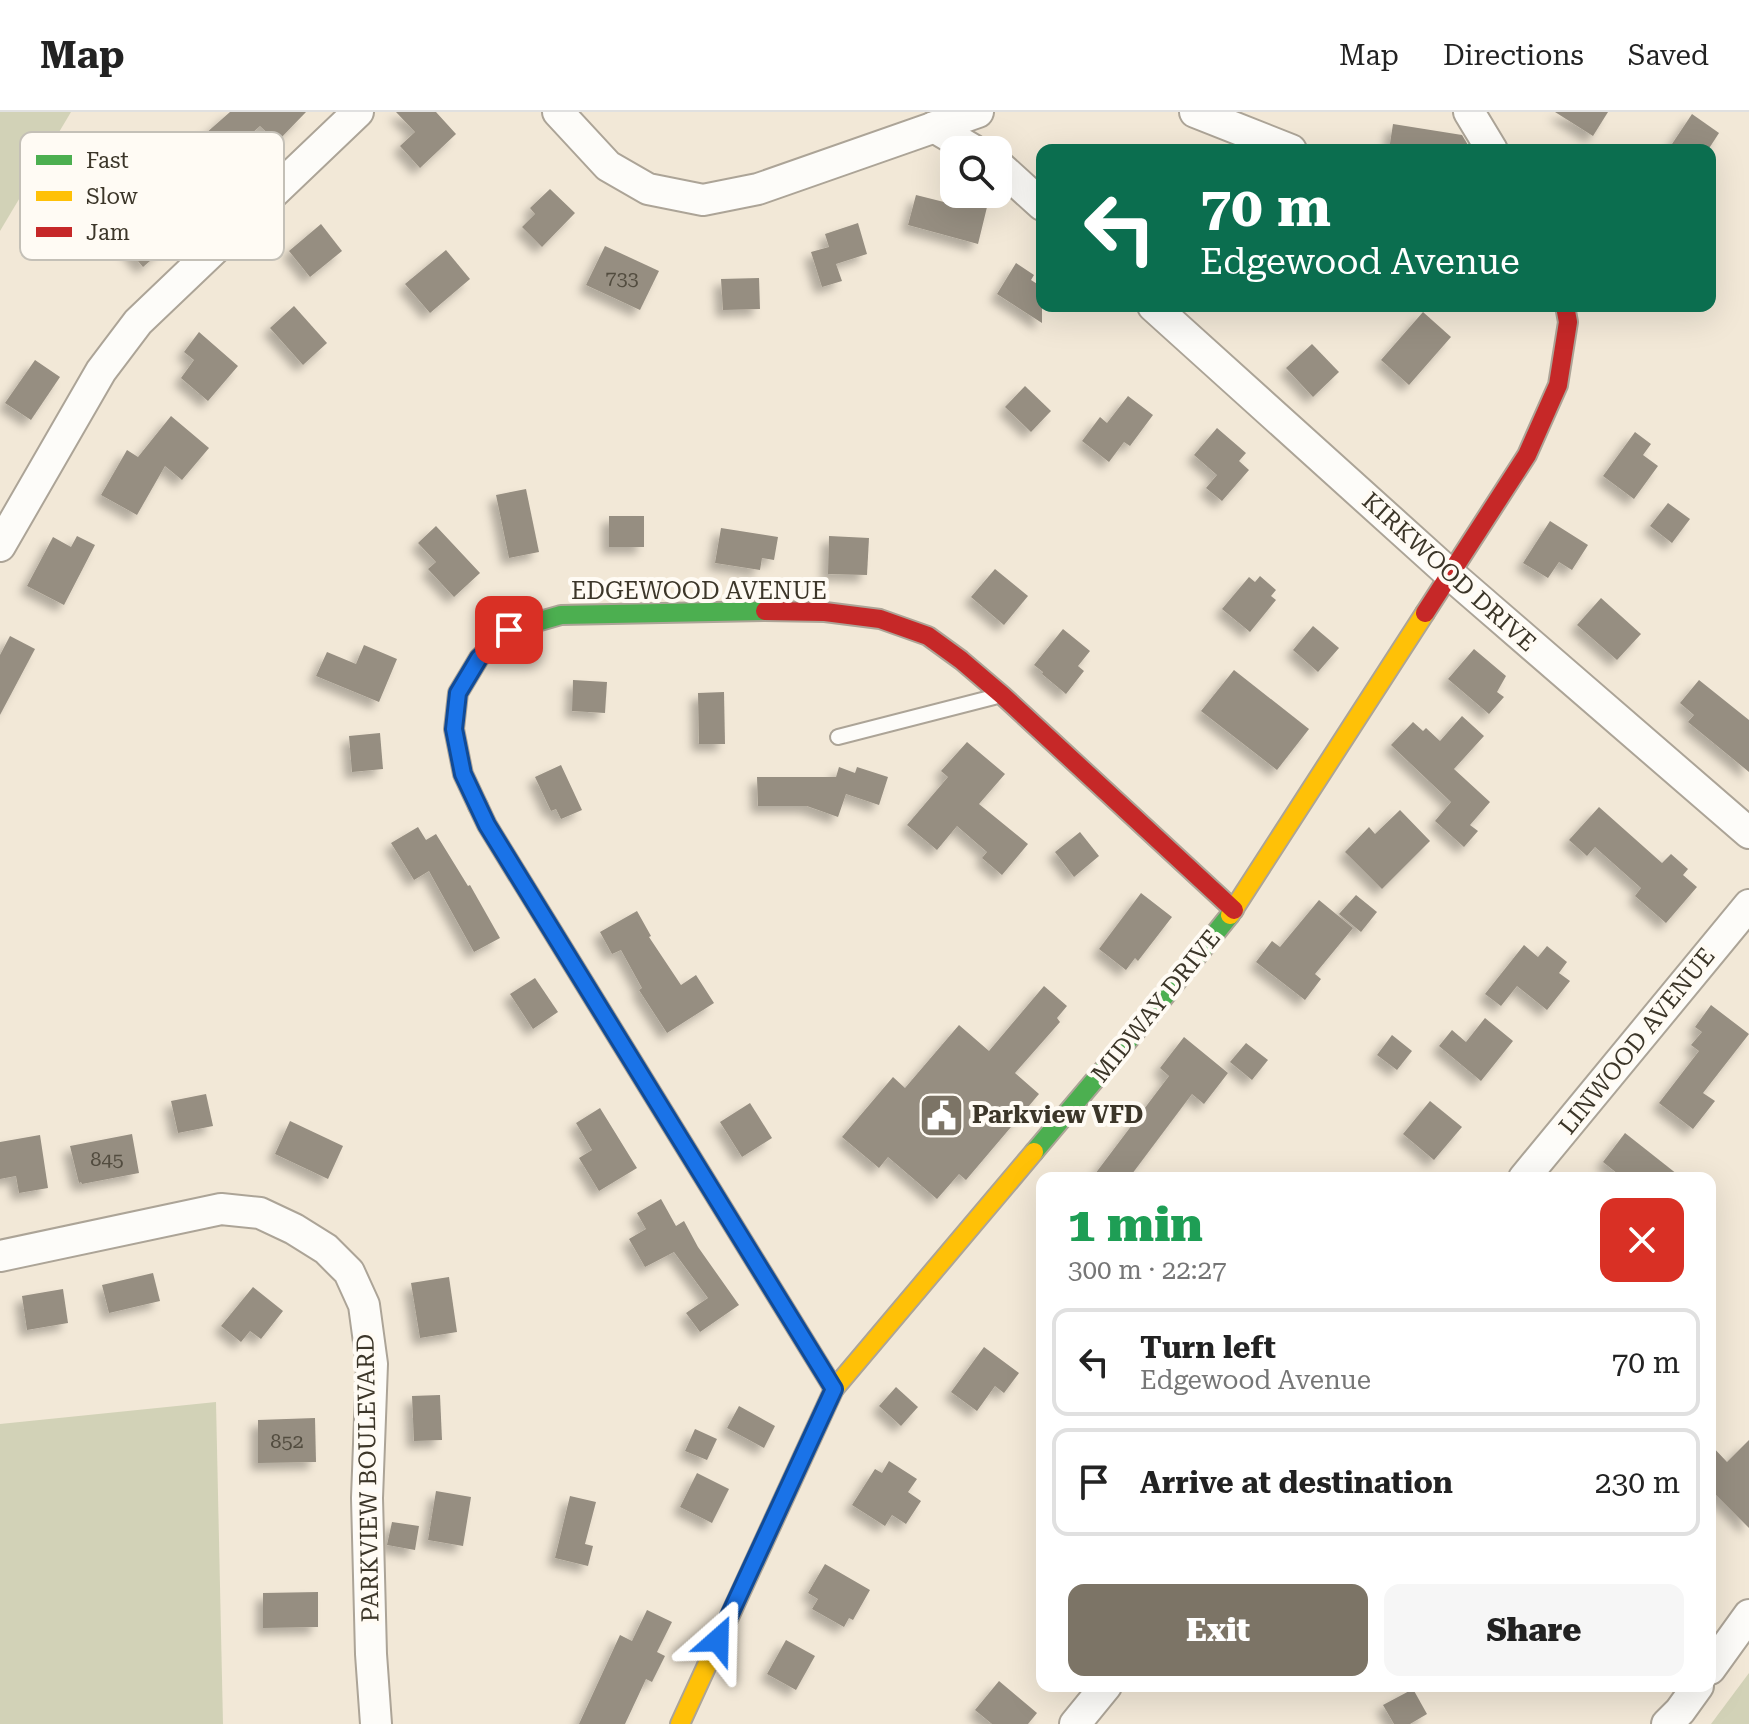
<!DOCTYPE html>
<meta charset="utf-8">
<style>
body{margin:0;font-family:"Roboto Serif",serif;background:#f6f6f6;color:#222;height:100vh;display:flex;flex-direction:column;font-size:30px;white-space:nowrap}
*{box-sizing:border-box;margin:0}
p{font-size:26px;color:#767676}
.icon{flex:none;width:44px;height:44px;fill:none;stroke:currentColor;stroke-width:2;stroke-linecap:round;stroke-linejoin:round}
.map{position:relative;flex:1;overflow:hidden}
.panel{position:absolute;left:1036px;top:1060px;width:680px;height:520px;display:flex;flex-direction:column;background:#fff;border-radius:16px;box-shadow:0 8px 32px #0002}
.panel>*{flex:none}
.hud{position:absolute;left:1036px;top:32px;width:680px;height:168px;border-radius:16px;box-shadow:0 8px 32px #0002;background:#0b6e4f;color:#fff;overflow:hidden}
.tools{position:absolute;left:940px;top:24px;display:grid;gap:16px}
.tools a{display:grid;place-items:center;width:72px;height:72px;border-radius:16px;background:#fff;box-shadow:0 8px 32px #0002;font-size:40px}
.pin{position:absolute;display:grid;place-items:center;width:68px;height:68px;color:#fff;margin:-34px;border-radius:16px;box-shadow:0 4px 12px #0006}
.me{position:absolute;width:88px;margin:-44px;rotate:25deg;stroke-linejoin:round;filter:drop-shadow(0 0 6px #0008)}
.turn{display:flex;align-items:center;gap:28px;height:168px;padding:0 32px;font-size:36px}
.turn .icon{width:104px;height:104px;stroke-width:2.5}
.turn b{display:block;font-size:56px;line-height:68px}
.round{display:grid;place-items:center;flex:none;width:84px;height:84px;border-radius:16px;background:#f6f6f6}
.summary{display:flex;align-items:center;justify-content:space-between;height:136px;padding:0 32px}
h1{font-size:48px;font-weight:800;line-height:60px;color:#1e9e55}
.cta{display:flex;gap:16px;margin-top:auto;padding:16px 32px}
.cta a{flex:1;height:92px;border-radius:16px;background:#7c7466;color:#fff;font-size:32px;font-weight:800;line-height:92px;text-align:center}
.cta a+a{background:#f6f6f6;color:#222}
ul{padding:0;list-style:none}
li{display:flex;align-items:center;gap:24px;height:108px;margin:0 16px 12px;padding:0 16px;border:4px solid #e0e0e0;border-radius:16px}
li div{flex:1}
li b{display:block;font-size:30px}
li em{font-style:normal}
header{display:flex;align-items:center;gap:48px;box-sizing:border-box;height:112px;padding:0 40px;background:#fff;border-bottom:2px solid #e0e0e0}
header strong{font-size:38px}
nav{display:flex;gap:44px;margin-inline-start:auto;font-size:28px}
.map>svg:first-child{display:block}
.green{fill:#d2d2b7}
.building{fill:#968e81;filter:url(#shadow)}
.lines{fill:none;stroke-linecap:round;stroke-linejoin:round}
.lane-casing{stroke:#aca497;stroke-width:18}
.street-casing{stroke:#aca497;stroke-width:34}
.fast-casing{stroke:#aca497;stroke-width:22}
.slow-casing{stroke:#aca497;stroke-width:22}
.jam-casing{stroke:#aca497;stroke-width:22}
.lane{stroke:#fdfcf9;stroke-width:14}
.street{stroke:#fdfcf9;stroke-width:30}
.fast{stroke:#4caf50;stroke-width:18}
.slow{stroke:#ffc107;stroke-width:18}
.jam{stroke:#c62828;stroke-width:18}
.route-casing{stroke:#114b97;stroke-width:20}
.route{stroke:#1a73e8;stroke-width:14}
.labels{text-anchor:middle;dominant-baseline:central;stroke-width:8;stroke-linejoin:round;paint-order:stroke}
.number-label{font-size:20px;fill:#524c3f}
.street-label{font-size:24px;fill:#3c3629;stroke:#fffbf4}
.poi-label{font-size:24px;font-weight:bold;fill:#3c3629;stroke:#fffbf4;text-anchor:start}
.key{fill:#fffbf4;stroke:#c4c0b7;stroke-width:2}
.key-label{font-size:22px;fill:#3c3629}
</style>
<header>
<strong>Map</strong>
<nav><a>Map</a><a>Directions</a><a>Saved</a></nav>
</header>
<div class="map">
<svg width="1749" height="1612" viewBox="0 0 1749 1612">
<defs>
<filter id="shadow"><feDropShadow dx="-7" dy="7" stdDeviation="4" flood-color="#0004"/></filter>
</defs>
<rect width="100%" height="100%" fill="#f2e8d7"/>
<g class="green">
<polygon points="0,0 71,0 0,119"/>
<polygon points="216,1290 223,1612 0,1612 0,1312"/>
<polygon points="1749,1561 1749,1612 1711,1612"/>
</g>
<g class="building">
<polygon points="230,0 306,0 277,30 260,14 198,70 197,68 151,108 171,131 143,155 105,110"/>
<polygon points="396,0 436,0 456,22 420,56 400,34 415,20"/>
<polygon points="1555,0 1608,0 1593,24"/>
<polygon points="1692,2 1719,21 1708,38 1668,38"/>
<polygon points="1393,12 1462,23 1471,38 1389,38"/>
<polygon points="550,77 575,101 542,135 522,115 535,102 530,96"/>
<polygon points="916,83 956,93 957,88 968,91 969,86 988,91 978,132 908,113"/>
<polygon points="858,111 867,142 836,152 842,169 822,175 811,140 829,135 825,122"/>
<polygon points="321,112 342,139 310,165 289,139"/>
<polygon points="605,134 659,159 640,198 586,173"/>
<polygon points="446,138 470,167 430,201 405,172"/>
<polygon points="1016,151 1034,163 1031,168 1042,175 1042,211 997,182"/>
<polygon points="759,166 760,197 723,198 721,167"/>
<polygon points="294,194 327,231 303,253 270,216"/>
<polygon points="1423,200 1451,225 1409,273 1381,248"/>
<polygon points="199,220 238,254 208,289 181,266 194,248 184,240"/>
<polygon points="1312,232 1339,260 1313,285 1286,256"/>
<polygon points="35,248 60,265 31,308 5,291"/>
<polygon points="1025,274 1051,299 1031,320 1005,295"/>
<polygon points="1128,284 1153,303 1130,334 1124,330 1109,350 1082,329 1100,305 1107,311"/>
<polygon points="171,304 209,336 182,368 165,354 137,403 101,383 127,338 138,345"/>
<polygon points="1217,316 1246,341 1239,349 1249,358 1222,389 1206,376 1217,363 1194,343"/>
<polygon points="1635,320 1651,332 1643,343 1658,354 1634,387 1603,364"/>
<polygon points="526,377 539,440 509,446 496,383"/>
<polygon points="1668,391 1690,407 1672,431 1650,414"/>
<rect x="609" y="404" width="35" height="31"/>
<polygon points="1550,409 1588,433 1572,458 1559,450 1548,466 1523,451"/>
<polygon points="436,414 480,461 454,485 428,457 436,450 418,431"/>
<polygon points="721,416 778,425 774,448 762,446 760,458 715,451"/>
<polygon points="77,424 95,433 64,493 27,474 53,425 71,435"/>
<polygon points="829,424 869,426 867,463 828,462"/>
<polygon points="995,457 1028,484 1004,513 971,485"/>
<polygon points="1260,464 1276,478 1271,484 1276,488 1250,520 1222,497 1249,465 1255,470"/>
<polygon points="1601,486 1641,522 1617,548 1577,513"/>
<polygon points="1313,514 1339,536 1318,560 1293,538"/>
<polygon points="1063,517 1090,539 1078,554 1084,559 1066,582 1042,562 1043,560 1034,553"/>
<polygon points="10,524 35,537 0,603 0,543"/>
<polygon points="364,533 397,547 379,590 316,564 327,540 356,552"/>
<polygon points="1474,537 1506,564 1497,580 1504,585 1489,602 1448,567"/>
<polygon points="1234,558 1309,617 1277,658 1201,599"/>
<polygon points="573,568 607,570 605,601 572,599"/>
<polygon points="1699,568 1749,608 1749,660 1688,610 1694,603 1680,591"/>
<polygon points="724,580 725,632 699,632 698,581"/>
<polygon points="1462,604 1484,624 1454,657 1490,690 1470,713 1478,719 1464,735 1435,709 1451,690 1391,633 1413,610 1423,619 1426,616 1440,629"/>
<polygon points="380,621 383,657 352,660 349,624"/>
<polygon points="967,630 1005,662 979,692 1028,732 1002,763 982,746 987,740 957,714 937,738 907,713 948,665 941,659"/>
<polygon points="561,653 582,698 561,707 556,697 551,699 535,665"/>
<polygon points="839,655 855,661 857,655 888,665 879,693 846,682 838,705 807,694 758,694 757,665 836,665"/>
<polygon points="1599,695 1662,751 1671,742 1688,757 1683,763 1697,775 1666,811 1635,784 1641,776 1595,735 1587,744 1569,728"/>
<polygon points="1400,698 1430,729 1382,777 1345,740 1369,715 1375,722"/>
<polygon points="418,715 426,728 436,722 468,774 470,773 500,826 474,840 429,759 414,768 391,731"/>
<polygon points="1080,720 1099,744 1074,765 1055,740"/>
<polygon points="1141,781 1172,805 1138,849 1135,846 1126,858 1099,837"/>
<polygon points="1356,783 1377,800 1361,820 1339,802"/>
<polygon points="1319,788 1353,816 1315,862 1321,867 1305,888 1256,850 1272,829 1280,835"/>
<polygon points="637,799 651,824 649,825 681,873 696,863 714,891 667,921 639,878 642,876 621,838 612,842 600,820"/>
<polygon points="1524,833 1538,845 1547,834 1567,850 1559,861 1570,869 1547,898 1517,874 1501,894 1485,882"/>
<polygon points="535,866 558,900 533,917 510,882"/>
<polygon points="1044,874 1067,894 1057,906 1060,910 1015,961 1039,982 966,1068 959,1062 937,1087 888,1045 879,1056 842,1025 893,965 905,976 959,913 989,939"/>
<polygon points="1711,893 1749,922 1703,981 1715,989 1693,1017 1659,991 1699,939 1691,933 1702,920 1695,915"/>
<polygon points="1485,906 1513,929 1481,969 1439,934 1452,918 1466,930"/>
<polygon points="1392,923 1412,939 1397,958 1377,943"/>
<polygon points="1184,925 1228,961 1204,992 1192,982 1129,1066 1092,1066 1169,964 1160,956"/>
<polygon points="1246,931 1268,948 1252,968 1230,950"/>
<polygon points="206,982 213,1014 178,1021 171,989"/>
<polygon points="1430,989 1462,1015 1434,1048 1403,1022"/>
<polygon points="750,991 772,1026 742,1045 720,1010"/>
<polygon points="600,996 637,1056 599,1079 579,1046 592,1038 576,1011"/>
<polygon points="290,1009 343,1034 328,1067 275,1042"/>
<polygon points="1625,1021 1682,1066 1623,1066 1603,1050"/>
<polygon points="132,1022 139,1061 82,1072 81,1070 79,1071 70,1034"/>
<polygon points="40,1023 48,1076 19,1081 16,1064 0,1067 0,1030"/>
<polygon points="661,1087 676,1114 684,1109 698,1135 739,1193 700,1220 686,1201 708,1186 674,1140 645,1155 629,1127 646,1117 637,1101"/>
<polygon points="153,1161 160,1189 109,1201 102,1173"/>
<polygon points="449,1165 457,1220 420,1226 411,1171"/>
<polygon points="253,1175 283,1199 261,1227 250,1219 241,1230 221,1214"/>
<polygon points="63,1177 68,1211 27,1218 22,1184"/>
<polygon points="984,1235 1019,1261 1004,1281 995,1274 977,1299 951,1280"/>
<polygon points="896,1275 918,1295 901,1314 879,1294"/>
<polygon points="440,1283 442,1328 414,1329 412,1284"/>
<polygon points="739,1294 775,1314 764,1336 727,1316"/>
<polygon points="315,1306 316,1350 258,1351 258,1308"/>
<polygon points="695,1317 717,1327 707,1348 685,1339"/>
<polygon points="1749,1328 1749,1416 1710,1377 1710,1332 1727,1350"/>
<polygon points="889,1349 917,1367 908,1380 921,1389 906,1412 892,1403 885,1414 852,1393 875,1357 882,1361"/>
<polygon points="697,1361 729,1377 712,1411 680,1395"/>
<polygon points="436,1379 471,1385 463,1434 428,1428"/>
<polygon points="570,1384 596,1390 585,1432 593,1434 588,1454 555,1446"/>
<polygon points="392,1410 419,1414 415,1438 387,1433"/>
<polygon points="825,1452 870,1478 853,1508 849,1506 844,1515 812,1497 818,1487 808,1481"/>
<polygon points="318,1480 318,1515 263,1516 263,1481"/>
<polygon points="647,1498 672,1510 657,1540 665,1544 652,1570 646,1567 625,1612 579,1612 620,1523 632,1529"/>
<polygon points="786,1528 815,1544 796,1578 767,1562"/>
<polygon points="999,1569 1037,1601 1028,1612 992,1612 975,1598"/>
<polygon points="1413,1577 1427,1602 1410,1612 1394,1612 1383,1593"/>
</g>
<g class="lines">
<defs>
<polyline id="lane" points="838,625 994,585"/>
<g id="street">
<polyline points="558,0 608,54 648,77 703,88 758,77 978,0"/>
<polyline points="1195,0 1291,38"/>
<polyline points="1469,0 1492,38"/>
<polyline points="934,15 973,38"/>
<polyline points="998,53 1042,93"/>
<polyline points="1153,194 1451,463 1749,721"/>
<polyline points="0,434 101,259 138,210 358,0"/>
<polyline points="1524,1066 1749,793"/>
<polyline points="0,1144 221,1097 260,1101 294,1117 326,1137 349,1160 364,1193 372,1252 367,1386 371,1542 376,1612"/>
<polyline points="1710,1557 1749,1503"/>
<polyline points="1075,1612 1106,1574"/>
<polyline points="1667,1612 1680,1599 1698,1574"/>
</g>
<g id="fast">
<polyline points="478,694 463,662 454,617 458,581 479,546 509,518 561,503 765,499"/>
<polyline points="1034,1040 1148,905 1230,803"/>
</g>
<g id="slow">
<polyline points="478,694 487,713 834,1277"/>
<polyline points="1230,803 1425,501"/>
<polyline points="680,1612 834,1277 1034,1040"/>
</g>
<g id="jam">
<polyline points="765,499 825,500 880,507 928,524 961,548 1002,583 1234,798"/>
<polyline points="1425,501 1527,343 1558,273 1568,210 1565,194"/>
</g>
</defs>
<use href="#lane" class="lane-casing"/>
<use href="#street" class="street-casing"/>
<use href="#fast" class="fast-casing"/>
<use href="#slow" class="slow-casing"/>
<use href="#jam" class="jam-casing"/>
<use href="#lane" class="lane"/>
<use href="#street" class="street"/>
<use href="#fast" class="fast"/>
<use href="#slow" class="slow"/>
<use href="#jam" class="jam"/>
</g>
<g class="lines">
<defs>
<polyline id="route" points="509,518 479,546 458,581 454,617 463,662 487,713 834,1277 718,1528"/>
</defs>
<use href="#route" class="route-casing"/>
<use href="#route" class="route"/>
</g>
<defs>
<symbol id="civic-square" viewBox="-11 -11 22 22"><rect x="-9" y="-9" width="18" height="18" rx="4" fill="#7c7466" stroke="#fffbf4"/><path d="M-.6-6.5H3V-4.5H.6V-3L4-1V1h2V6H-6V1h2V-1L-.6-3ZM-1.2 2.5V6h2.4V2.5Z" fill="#fff"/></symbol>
</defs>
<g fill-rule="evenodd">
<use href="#civic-square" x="916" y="978" width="51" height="51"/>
</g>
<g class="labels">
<g class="number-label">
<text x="622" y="166">733</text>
<text x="107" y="1047">845</text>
<text x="287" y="1329">852</text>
</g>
<g class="street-label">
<text transform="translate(1449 460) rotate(42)">KIRKWOOD DRIVE</text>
<text x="699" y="479">EDGEWOOD AVENUE</text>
<text transform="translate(1156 894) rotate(-51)">MIDWAY DRIVE</text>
<text transform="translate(1637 929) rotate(-51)">LINWOOD AVENUE</text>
<text transform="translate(368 1366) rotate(-91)">PARKVIEW BOULEVARD</text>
</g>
<g class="poi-label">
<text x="972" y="1003">Parkview VFD</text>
</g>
</g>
<rect x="20" y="20" width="264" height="128" rx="12" class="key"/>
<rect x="36" y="43" width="36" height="10" fill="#4caf50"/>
<rect x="36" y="79" width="36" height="10" fill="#ffc107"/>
<rect x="36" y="115" width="36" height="10" fill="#c62828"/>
<g class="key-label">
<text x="86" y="56">Fast</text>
<text x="86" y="92">Slow</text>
<text x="86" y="128">Jam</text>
</g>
</svg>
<div class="tools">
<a><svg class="icon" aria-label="search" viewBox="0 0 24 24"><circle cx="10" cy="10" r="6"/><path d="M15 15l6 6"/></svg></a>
</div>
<div class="pin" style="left:509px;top:518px;background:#d93025"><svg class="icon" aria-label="arrive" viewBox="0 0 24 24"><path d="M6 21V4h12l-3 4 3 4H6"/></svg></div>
<svg class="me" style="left:718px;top:1528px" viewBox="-20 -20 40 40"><path d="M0-17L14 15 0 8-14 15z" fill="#1a73e8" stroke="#fff" stroke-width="4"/></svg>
<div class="hud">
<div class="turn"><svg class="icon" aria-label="left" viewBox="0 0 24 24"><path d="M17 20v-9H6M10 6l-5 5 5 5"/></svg><div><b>70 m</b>Edgewood Avenue</div></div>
</div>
<section class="panel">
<div class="summary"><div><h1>1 min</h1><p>300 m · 22:27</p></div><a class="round" style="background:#d93025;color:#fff"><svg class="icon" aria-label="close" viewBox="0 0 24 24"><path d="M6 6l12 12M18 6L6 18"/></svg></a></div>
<ul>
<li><svg class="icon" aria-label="left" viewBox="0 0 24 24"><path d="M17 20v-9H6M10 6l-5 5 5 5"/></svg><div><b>Turn left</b><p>Edgewood Avenue</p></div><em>70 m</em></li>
<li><svg class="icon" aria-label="arrive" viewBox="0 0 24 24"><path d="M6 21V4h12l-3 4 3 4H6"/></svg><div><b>Arrive at destination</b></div><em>230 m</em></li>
</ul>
<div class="cta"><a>Exit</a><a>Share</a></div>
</section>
</div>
